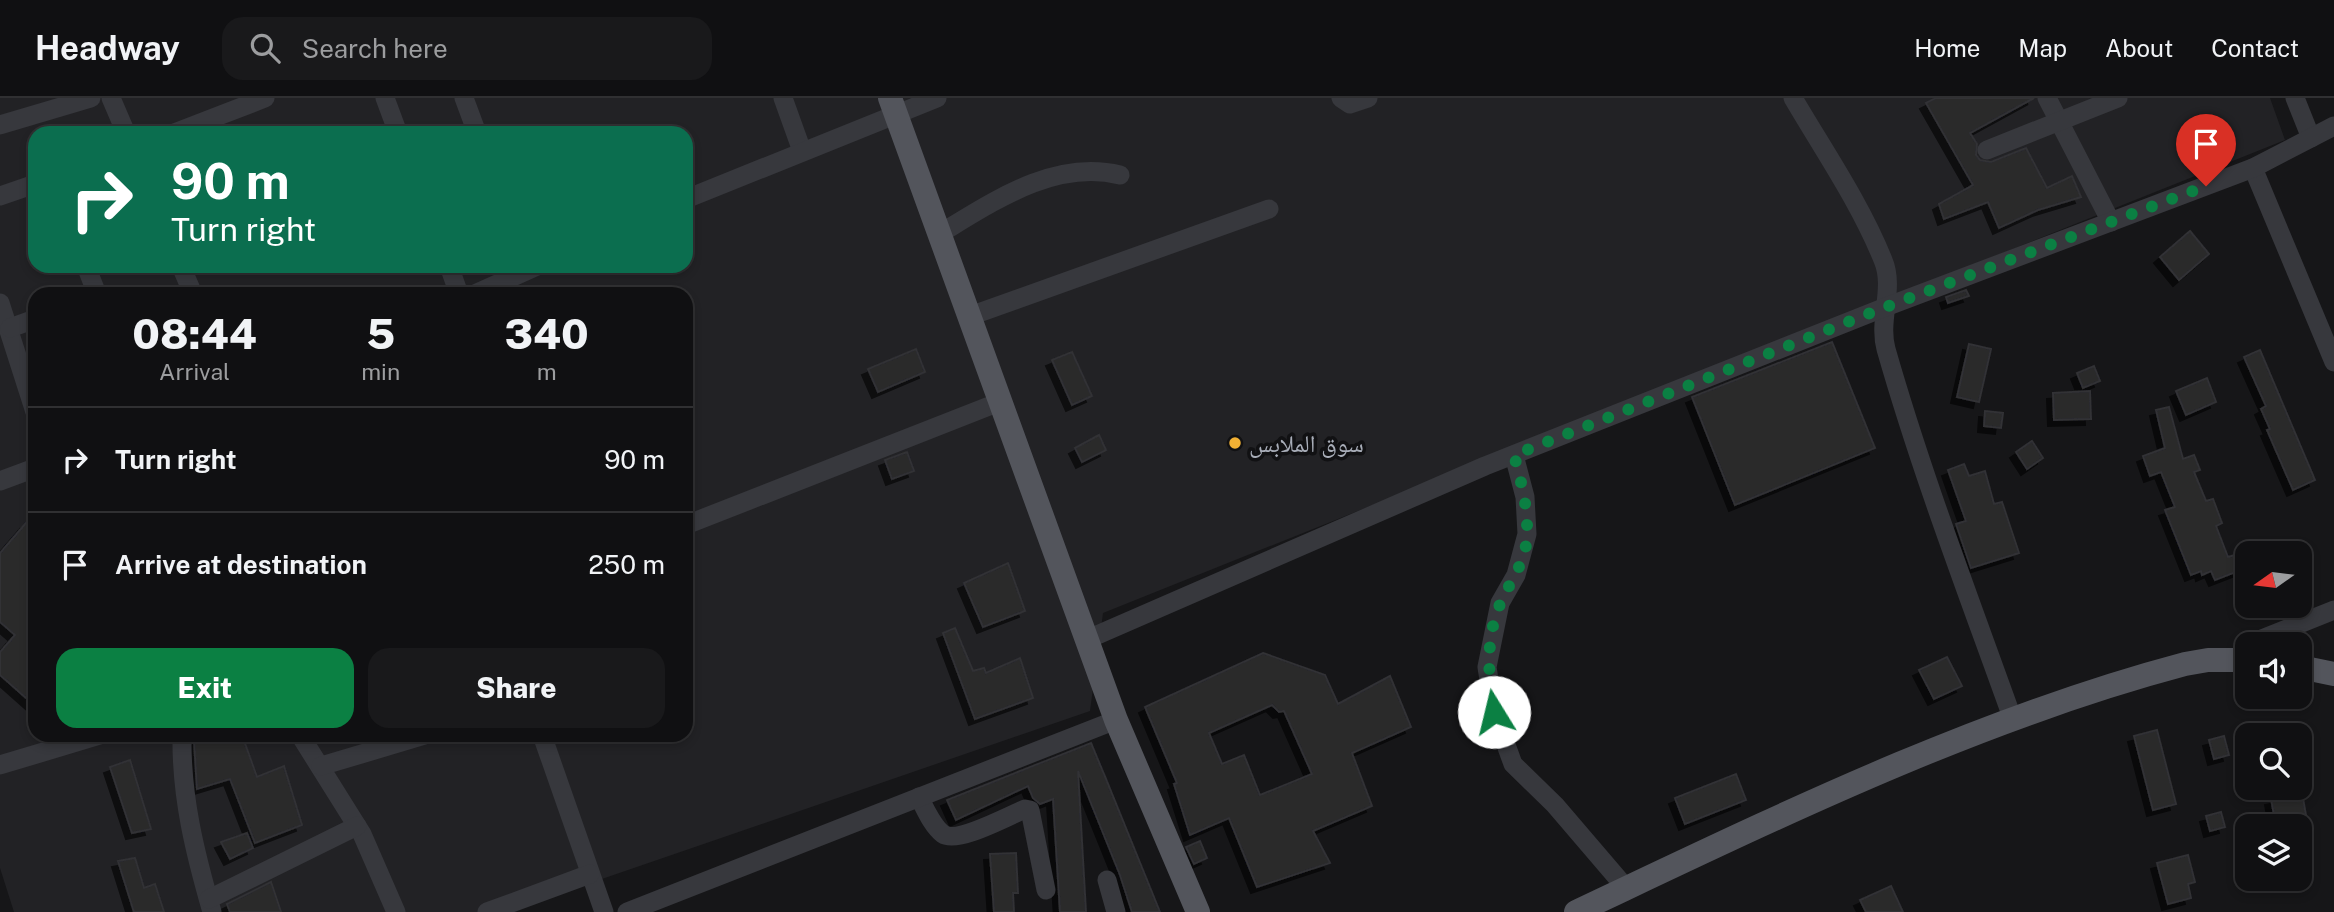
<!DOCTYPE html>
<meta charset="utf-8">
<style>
body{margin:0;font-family:"Public Sans","Noto Naskh Arabic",sans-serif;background:#19191b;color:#f1f3f6;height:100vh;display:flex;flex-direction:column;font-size:26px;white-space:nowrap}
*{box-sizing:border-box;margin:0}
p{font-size:23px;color:#9c9d9f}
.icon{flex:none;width:38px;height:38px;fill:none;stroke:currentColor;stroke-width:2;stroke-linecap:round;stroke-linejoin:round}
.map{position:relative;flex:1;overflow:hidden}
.sheet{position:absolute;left:28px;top:189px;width:665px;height:455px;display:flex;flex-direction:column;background:#101012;border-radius:21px;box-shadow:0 4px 10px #0003,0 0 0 2px #303032}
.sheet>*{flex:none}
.guide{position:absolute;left:28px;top:28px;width:665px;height:147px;border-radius:21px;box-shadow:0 4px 10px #0003,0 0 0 2px #303032;background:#0b6e4f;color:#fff;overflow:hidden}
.needle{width:46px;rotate:256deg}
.controls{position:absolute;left:2235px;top:443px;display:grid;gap:14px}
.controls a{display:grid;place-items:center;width:77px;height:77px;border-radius:14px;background:#101012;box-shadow:0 4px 10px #0003,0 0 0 2px #303032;font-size:35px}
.pin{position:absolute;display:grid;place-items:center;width:60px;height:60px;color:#fff;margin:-72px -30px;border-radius:50% 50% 50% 0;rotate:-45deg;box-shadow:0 0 7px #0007}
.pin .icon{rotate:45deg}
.me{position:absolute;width:77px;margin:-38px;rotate:351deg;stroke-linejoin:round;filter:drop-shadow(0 0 5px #0008)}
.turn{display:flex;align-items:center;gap:24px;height:147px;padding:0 28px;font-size:32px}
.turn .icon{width:91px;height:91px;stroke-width:2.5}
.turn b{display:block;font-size:49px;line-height:60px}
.eta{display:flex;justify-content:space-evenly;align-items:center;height:119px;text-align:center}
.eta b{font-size:42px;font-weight:800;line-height:49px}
.action{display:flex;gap:14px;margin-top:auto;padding:14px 28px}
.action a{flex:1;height:80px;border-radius:21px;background:#0b8043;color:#fff;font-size:28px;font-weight:800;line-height:80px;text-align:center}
.action a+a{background:#19191b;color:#f1f3f6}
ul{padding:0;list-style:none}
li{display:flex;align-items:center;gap:21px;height:105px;padding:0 28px;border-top:2px solid #303032}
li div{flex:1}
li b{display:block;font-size:26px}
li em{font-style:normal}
header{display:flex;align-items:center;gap:42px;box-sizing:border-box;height:98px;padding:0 35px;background:#101012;border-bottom:2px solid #303032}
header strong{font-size:33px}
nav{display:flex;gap:38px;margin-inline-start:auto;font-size:24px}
.search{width:490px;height:63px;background:#19191b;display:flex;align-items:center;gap:18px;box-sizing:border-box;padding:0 24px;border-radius:21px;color:#9c9d9f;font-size:26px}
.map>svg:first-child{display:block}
.built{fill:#222225;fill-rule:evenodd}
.building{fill:#29292c;stroke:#303034;stroke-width:2;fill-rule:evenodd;filter:url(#shadow)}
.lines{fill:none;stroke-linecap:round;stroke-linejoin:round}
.minor{stroke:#37383d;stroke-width:19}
.major{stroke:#53555c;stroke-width:24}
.route{stroke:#0b8043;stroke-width:12;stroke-dasharray:0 21.6}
.poi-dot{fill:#f2b134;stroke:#111113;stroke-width:2.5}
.labels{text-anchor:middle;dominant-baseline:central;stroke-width:7;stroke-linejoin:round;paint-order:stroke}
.poi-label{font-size:24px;fill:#a8adb8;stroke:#111113;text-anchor:start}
</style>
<header>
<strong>Headway</strong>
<div class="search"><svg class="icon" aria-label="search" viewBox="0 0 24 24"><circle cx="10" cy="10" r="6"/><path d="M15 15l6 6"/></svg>Search here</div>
<nav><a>Home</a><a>Map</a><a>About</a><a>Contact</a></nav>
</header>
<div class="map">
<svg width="2334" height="814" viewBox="0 0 2334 814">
<defs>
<filter id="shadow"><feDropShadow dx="-6" dy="6" stdDeviation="0" flood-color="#0009"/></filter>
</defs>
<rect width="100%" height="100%" fill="#161618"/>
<path class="built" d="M0 0H2270L2285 42 1103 515 1090 613 506 814H14L0 770ZM35 35H686V168H35ZM35 196H686V637H35Z"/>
<g class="building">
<polygon points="1936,0 2034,0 1970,35 1977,46 1976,57 1980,62 1991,64 2026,50 2047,90 2072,78 2081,99 2038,112 1999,130 1988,104 1944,121 1939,106 1973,87 1926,5"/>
<polygon points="2190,133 2209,156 2179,182 2160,159"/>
<polygon points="1966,192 1969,198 1948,205 1946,199"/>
<polygon points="1832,244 1875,350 1735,407 1692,299"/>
<polygon points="1969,246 1991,251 1979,304 1957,299"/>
<polygon points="916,251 925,274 878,294 868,271"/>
<polygon points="2260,252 2315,382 2293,392 2267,332 2270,331 2261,311 2266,308 2244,259"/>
<polygon points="1072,254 1092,298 1072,307 1052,262"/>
<polygon points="2094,268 2100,283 2083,290 2077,275"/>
<polygon points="2207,280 2216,304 2186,317 2176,293"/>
<polygon points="2090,293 2091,321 2054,322 2053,295"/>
<polygon points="2169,309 2183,361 2194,357 2200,372 2194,374 2206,403 2213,401 2222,425 2216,428 2228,459 2235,457 2241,472 2215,482 2211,473 2202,477 2201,473 2191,477 2165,412 2175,409 2161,374 2150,378 2143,358 2165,350 2156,312"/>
<polygon points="1985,313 2003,315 2001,330 1984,328"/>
<polygon points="1099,337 1106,352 1082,364 1075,350"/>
<polygon points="2032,343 2043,360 2027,371 2016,354"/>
<polygon points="907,354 914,373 892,381 885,362"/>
<polygon points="1964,366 1969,378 1985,373 1994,406 2002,404 2019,455 1971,470 1956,426 1966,423 1948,372"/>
<polygon points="26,425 35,433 35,608 0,577 0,554 15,537 0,524 0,455"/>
<polygon points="1008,465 1025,513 983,529 964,485"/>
<polygon points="955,530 973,573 984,570 986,575 1020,560 1033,600 975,621 943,535"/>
<path d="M1263 555 1325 577 1338 606 1390 578 1411 629 1352 655 1372 708 1313 733 1330 765 1257 789 1229 720 1190 737 1174 686 1177 685 1145 609ZM1272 607 1279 614 1284 613 1312 676 1260 697 1244 657 1222 666 1209 635Z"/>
<polygon points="1947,559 1962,588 1934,601 1919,572"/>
<polygon points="2157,632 2176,706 2153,712 2134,638"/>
<polygon points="207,637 242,637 257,679 284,668 302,727 255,745 230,681 197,691 194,643"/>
<polygon points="2224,638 2229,657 2214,661 2209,642"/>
<polygon points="1091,645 1106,681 1160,814 1132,814 1120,777 1078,673 1086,814 1060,814 1053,701 1040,706 1033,700 1028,688 956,722 947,702"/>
<polygon points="130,662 151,731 132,735 110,669"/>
<polygon points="1736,676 1746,702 1685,726 1675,700"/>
<polygon points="2302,695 2308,728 2276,728 2271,701"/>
<polygon points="2221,714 2225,729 2210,733 2206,718"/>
<polygon points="247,735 253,750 230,761 221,744"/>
<polygon points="1200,743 1207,760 1194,766 1186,749"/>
<polygon points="1016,755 1018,795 1013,795 1014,814 994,814 990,756"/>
<polygon points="2188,757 2195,784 2188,786 2191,800 2168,806 2157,765"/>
<polygon points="135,760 144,790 155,786 164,814 134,814 118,763"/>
<polygon points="271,784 281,814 230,814 227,806"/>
<polygon points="1891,788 1903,814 1866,814 1860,802"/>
</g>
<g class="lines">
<g class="minor">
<polyline points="111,0 126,35"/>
<polyline points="385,0 398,35"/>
<polyline points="464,0 477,35"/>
<polyline points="783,0 802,53"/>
<polyline points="1341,0 1350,6 1368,0"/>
<path d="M1793 0C1824 53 1860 105 1883 162 1895 190 1878 222 1886 251 1922 377 1969 499 2013 622"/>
<polyline points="2047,0 2111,124"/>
<polyline points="2295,0 2311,40"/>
<polyline points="0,27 91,0"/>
<polyline points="174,35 265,0"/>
<polyline points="1987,52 2118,0"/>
<polyline points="2253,70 2334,264"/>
<polyline points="0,98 35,86"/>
<polyline points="686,101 937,0"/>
<path d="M941 135C994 103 1055 61 1120 77"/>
<polyline points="86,168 97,196"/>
<polyline points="181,168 193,196"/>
<polyline points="449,168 459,196"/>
<polyline points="475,196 537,168"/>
<polyline points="0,205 35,314"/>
<polyline points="970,218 1269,111"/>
<polyline points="10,230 35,221"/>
<polyline points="1514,357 1525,399 1527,436 1516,477 1500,505 1487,569 1494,614 1513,666 1555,707 1626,790"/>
<polyline points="0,383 35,370"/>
<polyline points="686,427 1002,303"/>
<polyline points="1088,541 1485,368 1883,210 2253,70 2334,28"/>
<polyline points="2249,546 2334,512"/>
<path d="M182 637C181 699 195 755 212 814"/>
<polyline points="300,637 362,736 396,814"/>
<polyline points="542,637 604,814"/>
<polyline points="0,667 100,637"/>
<polyline points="321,668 425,637"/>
<path d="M919 699C925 710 932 728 943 736 957 746 1008 718 1025 711L1030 712 1046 792"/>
<polyline points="1107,782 1116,814"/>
<polyline points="209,801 357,728"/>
<polyline points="487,814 590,776"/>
<polyline points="627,814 1116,622"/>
</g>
<g class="major">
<polyline points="890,0 1116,622 1198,814"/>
<polyline points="2300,569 2334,576"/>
<path d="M1576 814C1773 721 1974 622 2185 566L2208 562H2247"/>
</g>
</g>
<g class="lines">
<path class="route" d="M1494 614C1488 578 1485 537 1502 502 1510 484 1523 467 1526 447 1530 416 1522 387 1514 357L1883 210 2206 88"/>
</g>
<circle class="poi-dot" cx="1235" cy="345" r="7"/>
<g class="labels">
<g class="poi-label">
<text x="1249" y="345">سوق الملابس</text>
</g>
</g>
</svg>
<div class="controls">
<a><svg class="needle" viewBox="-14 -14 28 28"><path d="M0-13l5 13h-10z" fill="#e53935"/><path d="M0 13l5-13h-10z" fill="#9c9d9f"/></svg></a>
<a><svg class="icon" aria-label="sound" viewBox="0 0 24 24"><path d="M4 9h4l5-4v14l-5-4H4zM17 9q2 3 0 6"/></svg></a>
<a><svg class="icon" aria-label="search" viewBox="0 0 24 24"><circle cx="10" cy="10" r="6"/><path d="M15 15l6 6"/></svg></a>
<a><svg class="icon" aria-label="layers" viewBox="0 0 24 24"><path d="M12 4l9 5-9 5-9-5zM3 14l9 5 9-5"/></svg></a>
</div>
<div class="pin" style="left:2206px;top:88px;background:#d93025"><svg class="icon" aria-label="arrive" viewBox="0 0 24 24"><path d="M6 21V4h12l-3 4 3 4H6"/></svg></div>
<svg class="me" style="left:1494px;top:614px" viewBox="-20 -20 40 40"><circle r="19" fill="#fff"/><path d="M0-13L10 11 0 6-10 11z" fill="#0b8043"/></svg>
<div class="guide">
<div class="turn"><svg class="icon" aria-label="right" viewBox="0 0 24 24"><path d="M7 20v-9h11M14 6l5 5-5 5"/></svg><div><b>90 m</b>Turn right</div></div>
</div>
<section class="sheet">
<div class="eta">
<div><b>08:44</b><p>Arrival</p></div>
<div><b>5</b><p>min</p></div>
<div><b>340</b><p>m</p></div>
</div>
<ul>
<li><svg class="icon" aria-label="right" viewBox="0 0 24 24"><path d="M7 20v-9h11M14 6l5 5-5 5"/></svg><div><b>Turn right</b></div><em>90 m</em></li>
<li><svg class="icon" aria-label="arrive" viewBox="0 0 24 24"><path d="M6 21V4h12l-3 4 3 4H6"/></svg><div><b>Arrive at destination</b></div><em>250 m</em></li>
</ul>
<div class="action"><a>Exit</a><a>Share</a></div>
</section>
</div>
